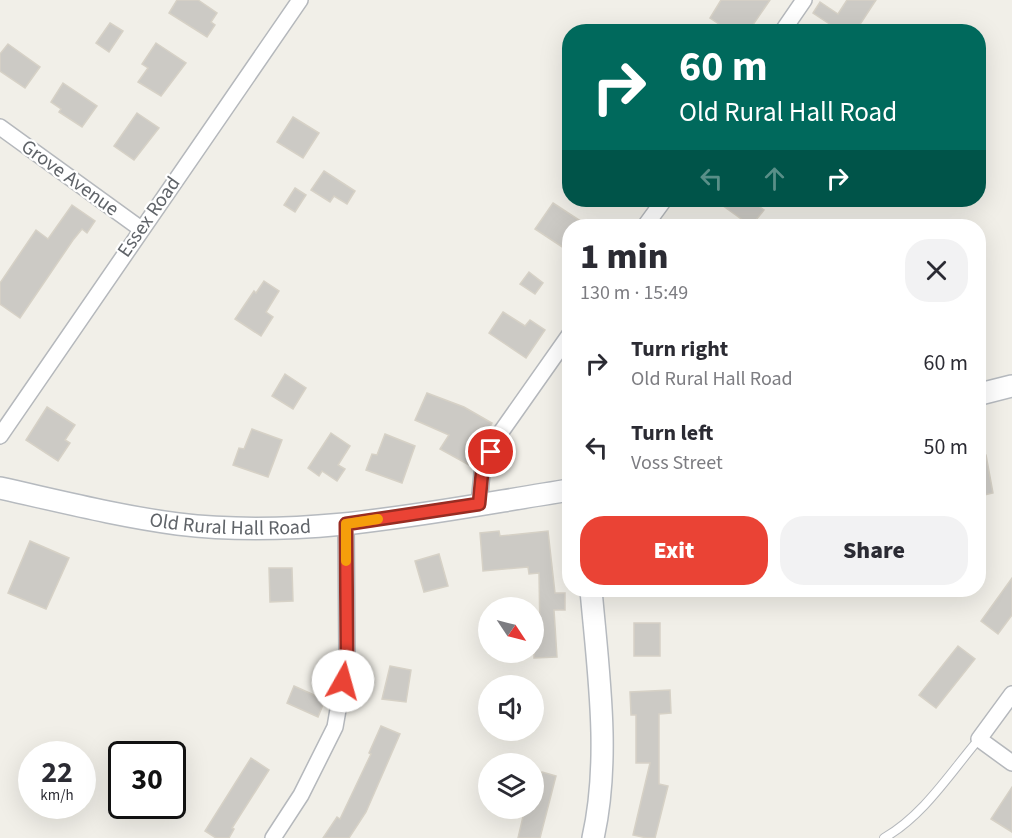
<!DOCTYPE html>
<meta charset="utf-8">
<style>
body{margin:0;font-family:"Source Sans 3",sans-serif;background:#f2f2f3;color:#2b2b33;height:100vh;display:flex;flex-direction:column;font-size:22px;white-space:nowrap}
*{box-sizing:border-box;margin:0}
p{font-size:20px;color:#7c7c81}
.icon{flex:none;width:33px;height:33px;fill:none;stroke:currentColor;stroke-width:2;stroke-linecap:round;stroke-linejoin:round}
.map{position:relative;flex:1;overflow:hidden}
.sheet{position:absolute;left:562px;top:219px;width:424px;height:378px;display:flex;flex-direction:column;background:#fff;border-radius:24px;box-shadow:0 6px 24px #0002}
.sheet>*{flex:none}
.top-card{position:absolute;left:562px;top:24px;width:424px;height:183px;border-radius:24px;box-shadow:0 6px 24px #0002;background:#00695c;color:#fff;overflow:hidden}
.needle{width:39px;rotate:125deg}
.fabs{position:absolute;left:478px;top:597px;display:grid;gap:12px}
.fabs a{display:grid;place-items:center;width:66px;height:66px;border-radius:50%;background:#fff;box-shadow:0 6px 24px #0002;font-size:30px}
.speed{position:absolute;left:18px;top:741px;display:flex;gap:12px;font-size:30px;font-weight:700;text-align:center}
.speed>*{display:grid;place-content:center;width:78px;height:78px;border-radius:50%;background:#fff;box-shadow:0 6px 24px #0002;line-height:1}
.speed small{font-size:15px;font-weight:400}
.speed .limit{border:3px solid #111;border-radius:9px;background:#fff;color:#111}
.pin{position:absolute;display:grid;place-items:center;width:51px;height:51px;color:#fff;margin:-26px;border:3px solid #fff;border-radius:50%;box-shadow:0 2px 6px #0007}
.me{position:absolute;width:66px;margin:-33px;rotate:7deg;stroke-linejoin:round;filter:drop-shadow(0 0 4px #0008)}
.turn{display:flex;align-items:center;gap:21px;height:126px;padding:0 18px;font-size:27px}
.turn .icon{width:78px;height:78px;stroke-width:2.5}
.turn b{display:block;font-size:42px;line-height:51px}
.lanes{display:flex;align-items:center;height:57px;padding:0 18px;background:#0003;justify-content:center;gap:30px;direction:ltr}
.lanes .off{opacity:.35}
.round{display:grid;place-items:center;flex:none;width:63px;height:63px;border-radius:24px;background:#f2f2f3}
.summary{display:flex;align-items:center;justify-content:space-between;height:102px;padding:0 18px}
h1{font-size:36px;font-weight:800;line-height:45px}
.action{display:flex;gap:12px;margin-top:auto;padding:12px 18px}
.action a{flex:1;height:69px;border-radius:24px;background:#ea4335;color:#fff;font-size:24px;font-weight:800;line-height:69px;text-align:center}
.action a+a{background:#f2f2f3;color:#2b2b33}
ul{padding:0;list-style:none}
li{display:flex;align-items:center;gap:18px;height:84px;padding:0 18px}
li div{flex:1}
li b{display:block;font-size:22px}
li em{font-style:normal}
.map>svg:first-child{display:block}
.building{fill:#cccac5;stroke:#d6d1c6;stroke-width:1.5}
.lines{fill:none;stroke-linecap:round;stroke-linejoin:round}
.lane-casing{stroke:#b5b8bc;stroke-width:10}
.street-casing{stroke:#b5b8bc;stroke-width:18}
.secondary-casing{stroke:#b6babf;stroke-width:24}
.lane{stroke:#fff;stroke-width:8}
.street{stroke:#fff;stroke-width:15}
.secondary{stroke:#fff;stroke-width:21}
.route-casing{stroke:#982c22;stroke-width:15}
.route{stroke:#ea4335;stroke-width:10}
.slow{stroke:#f59e0b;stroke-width:10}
.labels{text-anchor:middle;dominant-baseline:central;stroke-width:4.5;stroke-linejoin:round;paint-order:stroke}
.street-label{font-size:20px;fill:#5f6368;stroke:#fff}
</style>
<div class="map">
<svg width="1012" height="838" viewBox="0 0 1012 838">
<rect width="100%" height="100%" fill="#f1efe8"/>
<g class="building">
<polygon points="177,0 198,0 217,13 211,22 215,25 207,37 169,13"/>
<polygon points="721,0 770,0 748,32 731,32 710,18"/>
<polygon points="847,0 876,0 855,32 827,32 831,25 813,13 820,2 838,14"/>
<polygon points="110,23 123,31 109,52 96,43"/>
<polygon points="156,43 186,63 161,96 138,82 148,68 142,64"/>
<polygon points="8,44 40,67 25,88 0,71 0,54"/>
<polygon points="63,83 97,106 82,127 59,112 61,109 51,102"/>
<polygon points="137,113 159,128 134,160 114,146"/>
<polygon points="293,117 319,133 303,158 277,142"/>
<polygon points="324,171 355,191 347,204 334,196 330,202 311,190"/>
<polygon points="295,188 306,195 295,212 284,205"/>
<polygon points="715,200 750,200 764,210 751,226"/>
<polygon points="553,203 579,220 575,226 570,226 570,252 535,229"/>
<polygon points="72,205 95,221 87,233 82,229 73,240 20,318 0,304 0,283 36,230 48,239"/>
<polygon points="529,272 543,283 535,294 520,284"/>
<polygon points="264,281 279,291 266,312 273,317 261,336 235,319 254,291 256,293"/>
<polygon points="503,312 525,326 530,320 545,330 526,358 489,333"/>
<polygon points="285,374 306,388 293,409 272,396"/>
<polygon points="427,393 464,407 492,423 469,465 440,449 449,435 415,420"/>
<polygon points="47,407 75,425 65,440 70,443 58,461 26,440"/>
<polygon points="252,429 282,440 268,477 233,465 239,448 244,449"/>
<polygon points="331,433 350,446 338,465 345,469 337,481 322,471 319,476 308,468"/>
<polygon points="385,434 415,446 402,483 366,470 372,454 377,455"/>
<polygon points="986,455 993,493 980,496 980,456"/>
<polygon points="499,531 500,536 548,531 555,593 565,593 565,610 554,610 557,657 534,658 534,635 540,635 539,573 529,574 528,567 483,571 480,533"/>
<polygon points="30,541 69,558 46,609 8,593"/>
<polygon points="439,554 448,586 424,592 415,561"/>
<polygon points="269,568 292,568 293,601 270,602"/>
<polygon points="1012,578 1012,615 998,634 981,621"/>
<rect x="634" y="623" width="26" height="33"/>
<polygon points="958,646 975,659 936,708 919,695"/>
<polygon points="390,666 411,670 406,702 382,699"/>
<polygon points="294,686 325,700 318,717 287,703"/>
<polygon points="670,690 671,713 659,714 659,784 668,786 655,838 647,838 633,835 650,763 636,763 636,715 631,715 630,692"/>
<polygon points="381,726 400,734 366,812 349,838 323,838 337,817 340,819 371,754 369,753"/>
<polygon points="251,758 269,770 232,828 234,829 229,838 216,838 205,831"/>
<polygon points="542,772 556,776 540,838 518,838 525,808 534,808 534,787 538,788"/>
<polygon points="1012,787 1012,832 991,819"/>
</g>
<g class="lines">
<defs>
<path id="lane" d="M884 838C924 815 950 773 979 739"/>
<g id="street">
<polyline points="782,32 804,0"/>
<polyline points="0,127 141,229"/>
<polyline points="645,226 664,200"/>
<polyline points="0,436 300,0"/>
<polyline points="479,504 482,473 501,432 570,334"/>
<polyline points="1012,694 979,739 1012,763"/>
<polyline points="273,838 301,795 335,727 347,658 346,524"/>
</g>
<g id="secondary">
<polyline points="980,394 1012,386"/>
<path id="s1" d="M0 488C59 501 118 516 178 524 309 540 441 510 570 490"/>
<path d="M591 590C598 670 611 758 593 838"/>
</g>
</defs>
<use href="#lane" class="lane-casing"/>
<use href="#street" class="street-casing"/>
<use href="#secondary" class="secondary-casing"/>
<use href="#lane" class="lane"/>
<use href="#street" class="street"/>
<use href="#secondary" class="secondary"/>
</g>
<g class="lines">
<defs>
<polyline id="route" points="343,681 347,658 346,524 479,504 482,473 491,452"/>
</defs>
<use href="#route" class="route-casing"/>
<use href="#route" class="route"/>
<polyline class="slow" points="346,561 346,524 378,519"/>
</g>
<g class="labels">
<g class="street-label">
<text transform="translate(70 178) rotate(36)">Grove Avenue</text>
<text transform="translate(149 217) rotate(-55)">Essex Road</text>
<text stroke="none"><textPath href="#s1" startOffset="234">Old Rural Hall Road</textPath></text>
</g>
</g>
</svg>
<div class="fabs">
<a><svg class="needle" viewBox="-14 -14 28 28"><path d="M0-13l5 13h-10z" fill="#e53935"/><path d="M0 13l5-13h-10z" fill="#7c7c81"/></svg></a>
<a><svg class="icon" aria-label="sound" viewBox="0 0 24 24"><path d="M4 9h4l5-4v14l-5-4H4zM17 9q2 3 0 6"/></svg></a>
<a><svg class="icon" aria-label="layers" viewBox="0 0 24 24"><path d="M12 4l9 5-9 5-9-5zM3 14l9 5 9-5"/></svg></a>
</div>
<div class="speed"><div>22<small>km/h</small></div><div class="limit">30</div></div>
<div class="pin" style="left:491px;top:452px;background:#d93025"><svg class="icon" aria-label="arrive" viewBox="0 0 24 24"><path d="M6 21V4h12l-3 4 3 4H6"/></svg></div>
<svg class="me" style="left:343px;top:681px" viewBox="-20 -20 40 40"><circle r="19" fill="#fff"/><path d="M0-13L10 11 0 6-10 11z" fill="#ea4335"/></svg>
<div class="top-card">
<div class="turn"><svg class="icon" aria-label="right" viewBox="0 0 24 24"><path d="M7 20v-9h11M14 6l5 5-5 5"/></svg><div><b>60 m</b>Old Rural Hall Road</div></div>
<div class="lanes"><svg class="icon off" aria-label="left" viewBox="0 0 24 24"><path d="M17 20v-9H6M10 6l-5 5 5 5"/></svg><svg class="icon off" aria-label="ahead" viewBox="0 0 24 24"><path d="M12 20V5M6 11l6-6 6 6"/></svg><svg class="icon" aria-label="right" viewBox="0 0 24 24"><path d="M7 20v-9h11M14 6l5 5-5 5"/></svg></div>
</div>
<section class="sheet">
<div class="summary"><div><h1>1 min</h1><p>130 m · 15:49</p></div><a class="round"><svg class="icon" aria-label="close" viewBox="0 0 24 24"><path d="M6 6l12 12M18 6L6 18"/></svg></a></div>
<ul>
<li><svg class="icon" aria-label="right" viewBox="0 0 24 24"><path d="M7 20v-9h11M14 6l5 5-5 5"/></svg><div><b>Turn right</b><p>Old Rural Hall Road</p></div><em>60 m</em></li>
<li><svg class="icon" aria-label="left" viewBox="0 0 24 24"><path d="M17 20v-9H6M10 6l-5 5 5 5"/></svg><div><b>Turn left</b><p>Voss Street</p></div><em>50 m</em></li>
</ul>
<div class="action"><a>Exit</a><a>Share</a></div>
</section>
</div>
